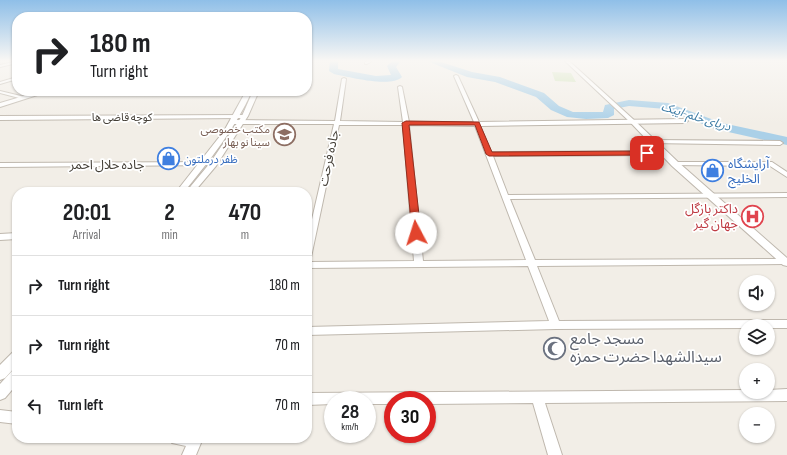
<!DOCTYPE html>
<meta charset="utf-8">
<style>
body{margin:0;font-family:"Sofia Sans Condensed","Noto Sans Arabic",sans-serif;background:#f2f2f2;color:#202124;height:100vh;display:flex;flex-direction:column;font-size:15px;white-space:nowrap}
*{box-sizing:border-box;margin:0}
p{font-size:13px;color:#757577}
.icon{flex:none;width:22px;height:22px;fill:none;stroke:currentColor;stroke-width:2;stroke-linecap:round;stroke-linejoin:round}
.map{position:relative;flex:1;overflow:hidden}
.side{position:absolute;left:12px;top:187px;width:300px;height:256px;display:flex;flex-direction:column;background:#fff;border-radius:16px;box-shadow:0 1px 3px #0004}
.side>*{flex:none}
.top-card{position:absolute;left:12px;top:12px;width:300px;height:84px;border-radius:16px;box-shadow:0 1px 3px #0004;background:#fff;color:#202124;overflow:hidden}
.buttons{position:absolute;left:739px;top:275px;display:grid;gap:8px}
.buttons a{display:grid;place-items:center;width:36px;height:36px;border-radius:50%;background:#fff;box-shadow:0 1px 3px #0004;font-size:20px}
.speed{position:absolute;left:324px;top:391px;display:flex;gap:8px;font-size:20px;font-weight:700;text-align:center}
.speed>*{display:grid;place-content:center;width:52px;height:52px;border-radius:50%;background:#fff;box-shadow:0 1px 3px #0004;line-height:1}
.speed small{font-size:10px;font-weight:400}
.speed .limit{border:6px solid #d22;background:#fff;color:#111}
.pin{position:absolute;display:grid;place-items:center;width:34px;height:34px;color:#fff;margin:-17px;border-radius:8px;box-shadow:0 2px 6px #0006}
.me{position:absolute;width:44px;margin:-22px;rotate:355deg;stroke-linejoin:round;filter:drop-shadow(0 0 3px #0008)}
.turn{display:flex;align-items:center;gap:14px;height:84px;padding:0 12px;font-size:18px}
.turn .icon{width:52px;height:52px;stroke-width:2.5}
.turn b{display:block;font-size:28px;line-height:34px}
.eta{display:flex;justify-content:space-evenly;align-items:center;height:68px;text-align:center}
.eta b{font-size:24px;font-weight:700;line-height:28px}
ul{padding:0;list-style:none}
li{display:flex;align-items:center;gap:12px;height:60px;padding:0 12px;border-top:1px solid #e0e0e0}
li div{flex:1}
li b{display:block;font-size:15px}
li em{font-style:normal}
.map>svg:first-child{display:block}
.green{fill:#cee2b4}
.lines{fill:none;stroke-linecap:round;stroke-linejoin:round}
.river{fill:#aad0e8;fill-rule:evenodd}
.minor-casing{stroke:#bfb8ae;stroke-width:2}
.tertiary-casing{stroke:#bfb8ae;stroke-width:2}
.minor{fill:#fff;fill-rule:evenodd}
.tertiary{fill:#fff;fill-rule:evenodd}
.route{fill:#e2442d;stroke:#932c1d}
.labels{text-anchor:middle;dominant-baseline:central;stroke-width:3.5;stroke-linejoin:round;paint-order:stroke}
.far-street-label{font-size:11px;fill:#443f37;stroke:#fff}
.far-education-label{font-size:11px;fill:#785e54;stroke:#fff;text-anchor:end}
.far-shop-label{font-size:11px;fill:#366cbe;stroke:#fff;text-anchor:start}
.far-water-label{font-size:12px;font-style:italic;fill:#3c7ba4;stroke:#fff}
.street-label{font-size:13px;fill:#443f37;stroke:#fff}
.shop-label{font-size:13px;fill:#366cbe;stroke:#fff;text-anchor:start}
.health-label{font-size:13px;fill:#be3a42;stroke:#fff;text-anchor:end}
.near-worship-label{font-size:16px;fill:#5b616d;stroke:#fff;text-anchor:start}
</style>
<div class="map">
<svg width="787" height="455" viewBox="0 0 787 455">
<rect width="100%" height="100%" fill="#f2eee7"/>
<polygon class="green" points="552,72 571,73 576,82 555,81"/>
<g class="lines">
<g class="river">
<path d="M330 61H338V69L376 76 391 75 387 66 392 61H401L396 67 402 77C391 88 349 77 334 74L329 71Z"/>
<polygon points="427,61 438,61 472,72 500,77 544,93 559,106 573,112 603,112 605,105 629,100 668,103 722,123 787,137 787,145 715,129 666,109 629,106 614,109 614,115 608,118 586,119 567,117 551,110 536,97 495,82 467,77"/>
</g>
<defs>
<g id="minor">
<polygon points="17,61 17,63 0,67 0,65"/>
<polygon points="368,61 372,61 367,64 365,64 365,62"/>
<path d="M456 75 458 76 479 122 685 119 688 121 685 123 480 126 491 152 663 151 666 153 663 155 493 156 508 195 787 193V197L510 199 535 260 787 259V263L784 264 537 266 559 321 787 320V328H768V326H746V328L556 329 307 335V327L549 321 528 266 307 268V241L334 124H234L231 122 234 120 335 121 342 79 344 78 346 79 340 121 403 122 398 87 400 86 402 87 409 122H474L454 76ZM339 125H403L414 261 310 262ZM409 125 475 126 526 260 423 261Z"/>
<polygon points="17,77 17,79 0,84 0,82"/>
<polygon points="0,91 25,97 25,98 23,99 0,93"/>
<polygon points="244,115 244,117 242,118 0,120 0,116"/>
<polygon points="652,140 780,141 783,143 780,145 650,143 650,141"/>
<polygon points="213,162 215,163 215,165 0,167 0,163"/>
<polygon points="675,162 772,162 787,172 787,177 770,166 673,165 672,164"/>
<polygon points="17,233 17,239 0,240 0,234"/>
<polygon points="787,389 787,401 545,403 562,455 548,455 533,403 427,404 427,400 393,400 393,404 367,404 367,400 333,400 333,404 307,405 307,393 746,390 746,392 768,392 768,390"/>
<polygon points="0,410 17,412 17,424 0,422"/>
<polygon points="170,438 203,438 196,455 182,455 186,446 172,443"/>
</g>
<g id="tertiary">
<polygon points="565,61 569,61 634,120 678,162 787,258 787,266 783,265 672,166 630,122"/>
<polygon points="41,91 50,91 0,107 0,103"/>
<path d="M246 91H252C235 129 210 160 184 192H176L224 131Z"/>
<polygon points="253,91 259,91 248,116 216,166 194,192 186,192 210,163 242,116"/>
<polygon points="17,351 17,365 5,378 0,380 0,365 13,352"/>
<polygon points="17,369 17,384 5,398 0,400 0,384 12,371"/>
</g>
</defs>
<use href="#minor" class="minor-casing"/>
<use href="#tertiary" class="tertiary-casing"/>
<use href="#minor" class="minor"/>
<use href="#tertiary" class="tertiary"/>
</g>
<linearGradient id="sky" x2="0" y2="1"><stop stop-color="#8fbfe8"/><stop offset="0.49" stop-color="#f9f7f4"/><stop offset="1" stop-color="#f9f7f4" stop-opacity="0"/></linearGradient>
<rect width="787" height="124" fill="url(#sky)"/>
<polygon class="route" points="406,121 479,122 492,152 647,151 651,153 647,155 489,156 486,154 475,125 409,125 421,233 416,236 412,233 402,123"/>
<defs>
<symbol id="school-ring" viewBox="-11 -11 22 22"><circle r="9.5" fill="#fff" stroke="#8d6e63" stroke-width="1.5"/><path d="M0-5L7-2L0 1L-7-2ZM-4 1L0 2.5L4 1V4Q0 6-4 4Z" fill="#8d6e63"/></symbol>
<symbol id="shop-ring" viewBox="-11 -11 22 22"><circle r="9.5" fill="#fff" stroke="#3f7fe0" stroke-width="1.5"/><path d="M-5-2.5h2.3a2.7 3.5 0 0 1 5.4 0H5L5.5 6h-11ZM-1.5-2.5h3a1.5 2.3 0 0 0-3 0Z" fill="#3f7fe0"/></symbol>
<symbol id="hospital-ring" viewBox="-11 -11 22 22"><circle r="9.5" fill="#fff" stroke="#e0444e" stroke-width="1.5"/><path d="M-5-5h3v3.5h4V-5h3V5h-3V1.5h-4V5h-3Z" fill="#e0444e"/></symbol>
<symbol id="mosque-ring" viewBox="-11 -11 22 22"><circle r="9.5" fill="#fff" stroke="#6b7280" stroke-width="1.5"/><path d="M3.5-4.9A6 6 0 1 0 3.5 4.9A5 5 0 1 1 3.5-4.9Z" fill="#6b7280"/></symbol>
</defs>
<g fill-rule="evenodd">
<use href="#school-ring" x="272" y="122" width="25" height="25"/>
<use href="#shop-ring" x="156" y="146" width="25" height="25"/>
<use href="#shop-ring" x="700" y="158" width="25" height="25"/>
<use href="#hospital-ring" x="740" y="204" width="25" height="25"/>
<use href="#mosque-ring" x="542" y="336" width="25" height="25"/>
</g>
<g class="labels">
<g class="far-street-label">
<text x="122" y="117">کوچه قاضی ها</text>
</g>
<g class="far-education-label">
<text x="270" y="129">مکتب خصوصی<tspan x="270" dy="13">سینا نو بهار</tspan></text>
</g>
<g class="far-shop-label">
<text x="184" y="159">ظفر درملتون</text>
</g>
<g class="far-water-label">
<text transform="translate(696 117) rotate(17)">دریای خلم-ایبک</text>
</g>
<g class="street-label">
<text transform="translate(329 158) rotate(-78)">جاده فرحت</text>
<text x="107" y="165">جاده حلال احمر</text>
</g>
<g class="shop-label">
<text x="728" y="164">آرایشگاه<tspan x="728" dy="15">الخلیج</tspan></text>
</g>
<g class="health-label">
<text x="738" y="209">داکتر بازگل<tspan x="738" dy="15">جهان گیر</tspan></text>
</g>
<g class="near-worship-label">
<text x="570" y="339">مسجد جامع<tspan x="570" dy="18">سیدالشهدا حضرت حمزه</tspan></text>
</g>
</g>
</svg>
<div class="buttons">
<a><svg class="icon" aria-label="sound" viewBox="0 0 24 24"><path d="M4 9h4l5-4v14l-5-4H4zM17 9q2 3 0 6"/></svg></a>
<a><svg class="icon" aria-label="layers" viewBox="0 0 24 24"><path d="M12 4l9 5-9 5-9-5zM3 14l9 5 9-5"/></svg></a>
<a>+</a>
<a>−</a>
</div>
<div class="speed"><div>28<small>km/h</small></div><div class="limit">30</div></div>
<div class="pin" style="left:647px;top:153px;background:#d93025"><svg class="icon" aria-label="arrive" viewBox="0 0 24 24"><path d="M6 21V4h12l-3 4 3 4H6"/></svg></div>
<svg class="me" style="left:416px;top:233px" viewBox="-20 -20 40 40"><circle r="19" fill="#fff"/><path d="M0-13L10 11 0 6-10 11z" fill="#e2442d"/></svg>
<div class="top-card">
<div class="turn"><svg class="icon" aria-label="right" viewBox="0 0 24 24"><path d="M7 20v-9h11M14 6l5 5-5 5"/></svg><div><b>180 m</b>Turn right</div></div>
</div>
<section class="side">
<div class="eta">
<div><b>20:01</b><p>Arrival</p></div>
<div><b>2</b><p>min</p></div>
<div><b>470</b><p>m</p></div>
</div>
<ul>
<li><svg class="icon" aria-label="right" viewBox="0 0 24 24"><path d="M7 20v-9h11M14 6l5 5-5 5"/></svg><div><b>Turn right</b></div><em>180 m</em></li>
<li><svg class="icon" aria-label="right" viewBox="0 0 24 24"><path d="M7 20v-9h11M14 6l5 5-5 5"/></svg><div><b>Turn right</b></div><em>70 m</em></li>
<li><svg class="icon" aria-label="left" viewBox="0 0 24 24"><path d="M17 20v-9H6M10 6l-5 5 5 5"/></svg><div><b>Turn left</b></div><em>70 m</em></li>
</ul>
</section>
</div>
